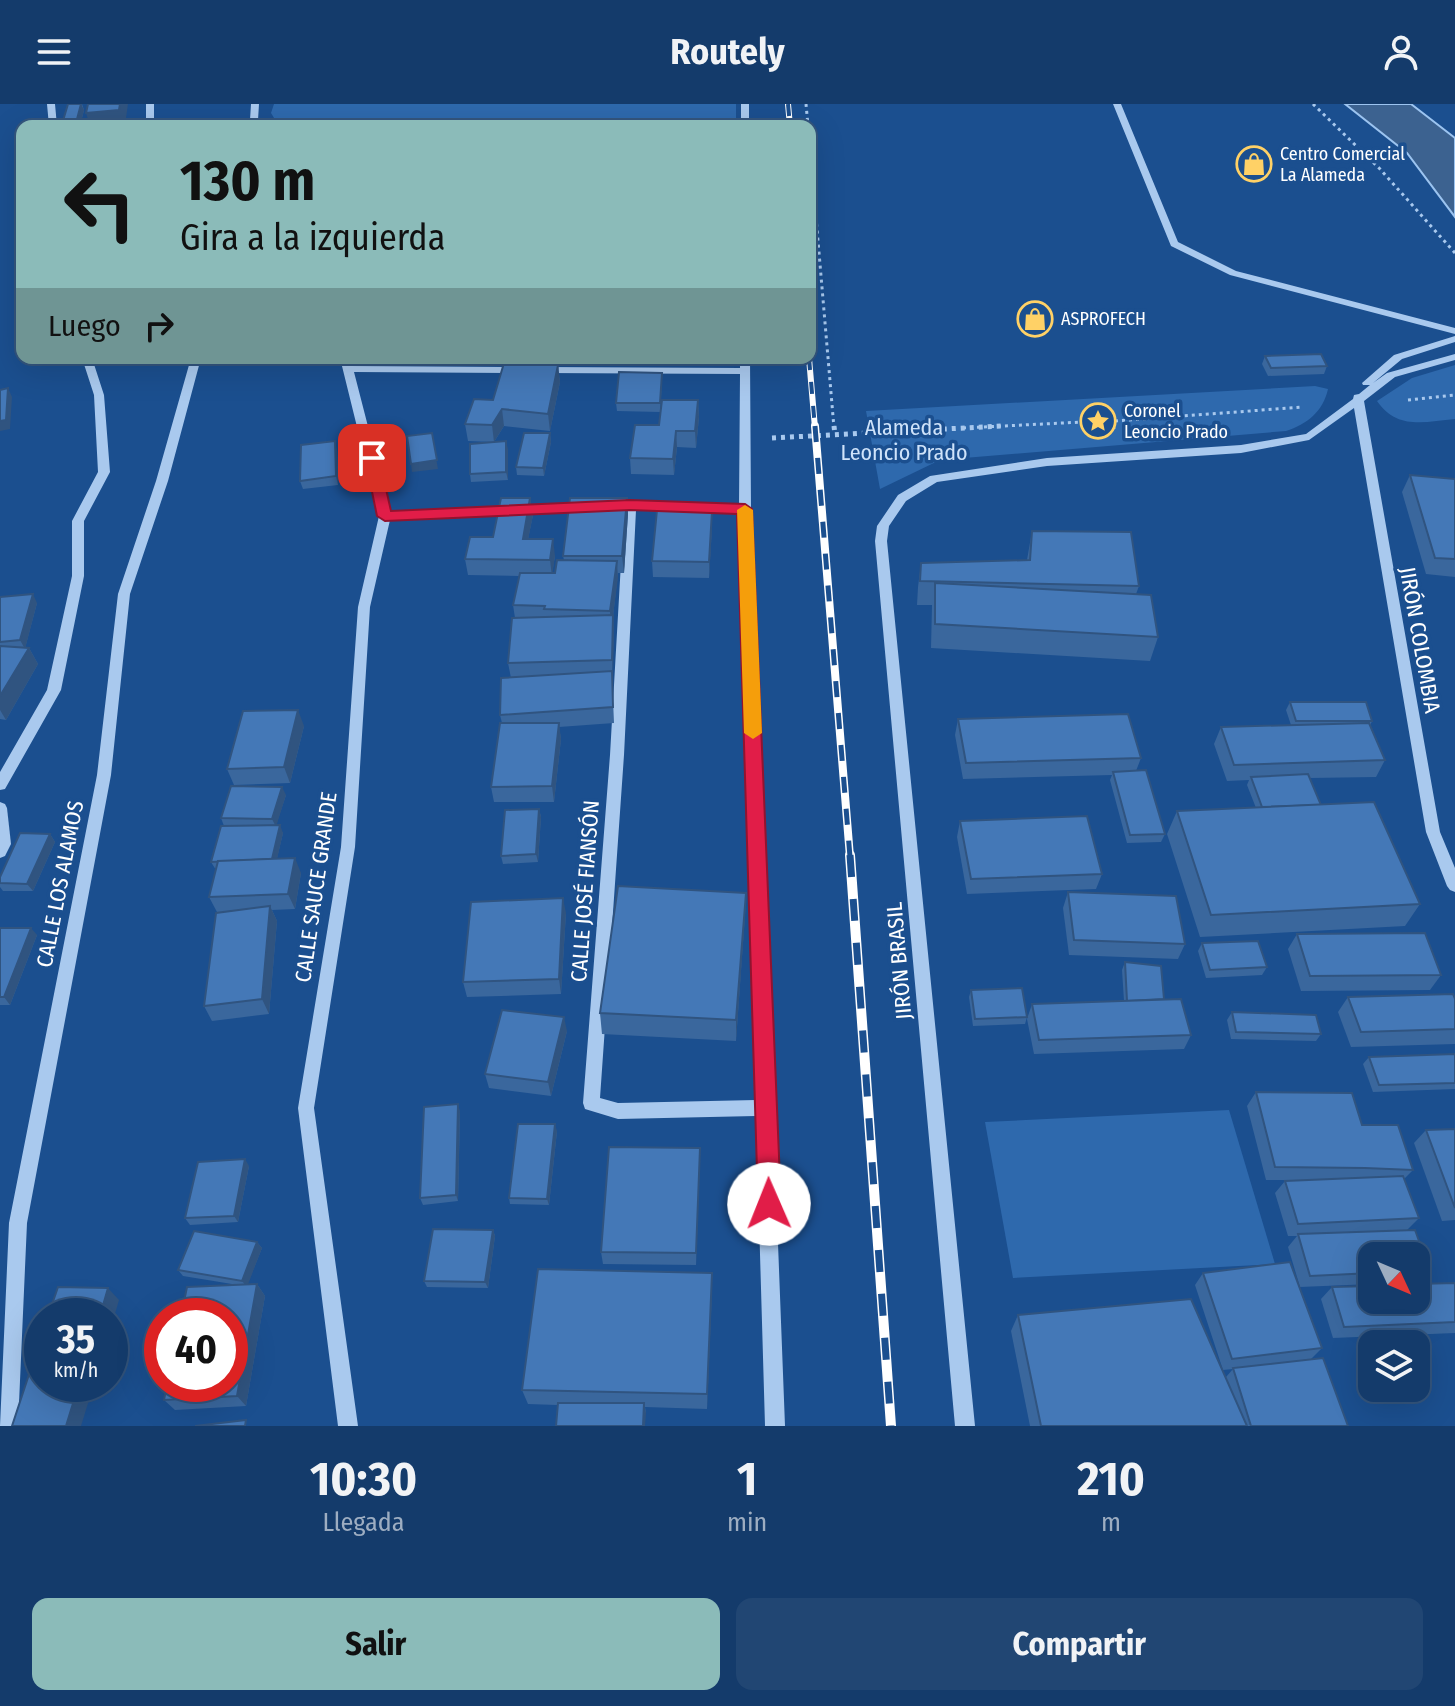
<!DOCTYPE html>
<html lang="es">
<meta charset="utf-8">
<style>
body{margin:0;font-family:"Fira Sans Condensed",sans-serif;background:#214673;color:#f1f3f6;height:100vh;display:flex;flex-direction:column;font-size:30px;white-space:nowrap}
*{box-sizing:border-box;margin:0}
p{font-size:26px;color:#9dadc1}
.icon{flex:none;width:44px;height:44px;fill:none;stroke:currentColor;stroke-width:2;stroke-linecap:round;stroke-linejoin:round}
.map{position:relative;height:1322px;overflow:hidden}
.panel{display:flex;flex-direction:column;background:#143b6b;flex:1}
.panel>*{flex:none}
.guide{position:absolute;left:16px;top:16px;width:800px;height:244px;border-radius:16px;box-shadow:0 8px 32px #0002,0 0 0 2px #33557e;background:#8bbbb9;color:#111;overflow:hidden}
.needle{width:52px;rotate:134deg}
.controls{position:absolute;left:1358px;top:1138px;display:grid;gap:16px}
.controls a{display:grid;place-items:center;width:72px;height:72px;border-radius:16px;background:#143b6b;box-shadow:0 8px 32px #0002,0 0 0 2px #33557e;font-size:40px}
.speed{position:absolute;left:24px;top:1194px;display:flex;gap:16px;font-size:40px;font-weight:700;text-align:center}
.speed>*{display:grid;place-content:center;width:104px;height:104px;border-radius:50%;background:#143b6b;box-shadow:0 8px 32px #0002,0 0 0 2px #33557e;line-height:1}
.speed small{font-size:20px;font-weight:400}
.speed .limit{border:12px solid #d22;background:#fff;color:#111}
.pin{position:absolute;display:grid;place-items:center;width:68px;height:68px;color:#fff;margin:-34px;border-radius:16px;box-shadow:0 4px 12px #0006}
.me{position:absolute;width:88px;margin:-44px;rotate:359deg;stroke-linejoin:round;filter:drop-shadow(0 0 6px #0008)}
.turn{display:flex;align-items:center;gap:28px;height:168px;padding:0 32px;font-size:36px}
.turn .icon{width:104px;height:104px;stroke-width:2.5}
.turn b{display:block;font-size:56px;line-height:68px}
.then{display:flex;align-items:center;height:76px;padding:0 32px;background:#0003;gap:16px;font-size:30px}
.eta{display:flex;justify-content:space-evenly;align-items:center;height:136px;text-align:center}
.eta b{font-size:48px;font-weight:700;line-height:56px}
.primary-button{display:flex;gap:16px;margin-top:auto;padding:16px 32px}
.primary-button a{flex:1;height:92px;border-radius:16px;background:#8bbbb9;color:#111;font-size:32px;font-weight:700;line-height:92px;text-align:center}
.primary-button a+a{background:#214673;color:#f1f3f6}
header{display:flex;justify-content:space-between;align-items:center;height:104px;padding:0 32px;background:#143b6b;font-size:36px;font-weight:700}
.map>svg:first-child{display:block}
.green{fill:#2e69ad}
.water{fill:#3c6290;stroke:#9cc4f0;stroke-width:2}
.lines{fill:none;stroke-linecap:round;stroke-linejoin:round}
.path-far1{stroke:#a9c9ee;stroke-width:3;stroke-dasharray:3 4;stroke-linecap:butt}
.path{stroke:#a9c9ee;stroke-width:5;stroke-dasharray:4 5;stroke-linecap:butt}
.minor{fill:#a9c9ee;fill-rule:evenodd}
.rail-far2-casing{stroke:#fff;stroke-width:6}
.rail-far1-casing{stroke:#fff;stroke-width:8}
.rail-casing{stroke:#fff;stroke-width:10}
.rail-far2{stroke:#1b4f8f;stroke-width:4;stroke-dasharray:12;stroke-linecap:butt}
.rail-far1{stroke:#1b4f8f;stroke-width:5;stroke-dasharray:16;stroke-linecap:butt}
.rail{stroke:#1b4f8f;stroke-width:7;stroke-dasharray:22;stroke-linecap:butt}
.wall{fill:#3a679d}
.shaded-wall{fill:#305480}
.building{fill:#4478b7;stroke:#305480;stroke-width:2}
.route{fill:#e11d48;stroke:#92132f;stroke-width:2}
.slow{fill:#f59e0b}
.labels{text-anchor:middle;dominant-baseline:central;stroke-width:7;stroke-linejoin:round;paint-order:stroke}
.far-poi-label{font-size:18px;fill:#fff;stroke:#1b4f8f;text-anchor:start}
.park-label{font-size:22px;fill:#cfe3fa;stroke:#1b4f8f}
.street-label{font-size:22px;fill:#fff;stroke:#1b4f8f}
</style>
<header><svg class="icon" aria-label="menu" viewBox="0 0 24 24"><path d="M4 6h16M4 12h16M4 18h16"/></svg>Routely<svg class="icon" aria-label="person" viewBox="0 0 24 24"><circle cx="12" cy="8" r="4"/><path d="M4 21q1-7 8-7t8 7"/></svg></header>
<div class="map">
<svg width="1455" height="1322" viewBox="0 0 1455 1322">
<rect width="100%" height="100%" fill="#1b4f8f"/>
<g class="green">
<polygon points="274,0 736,0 736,22 279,22 271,9"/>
<path d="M1455 261V315C1424 318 1397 326 1377 297L1412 274Z"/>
<path d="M1315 282 1328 285C1323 308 1307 320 1286 327L940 356 880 385 866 307Z"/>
<polygon points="1229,1006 1275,1160 1013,1174 985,1018"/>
</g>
<polygon class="water" points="1345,0 1411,0 1455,34 1455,113 1407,49"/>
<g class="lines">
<g class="path-far1">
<polyline points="806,0 808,22"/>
<polyline points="1313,0 1380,65 1455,149"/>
<polyline points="810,43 834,324"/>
<polyline points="1408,296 1455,291"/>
<polyline points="1115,317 1303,303"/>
<polyline points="963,324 1083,318"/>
<polyline points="1090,324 1083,313 1096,308 1112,312 1115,323 1112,324"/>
</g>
<g class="path">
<polyline points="834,322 835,331"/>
<polyline points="1086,322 1102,328 1115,322"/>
<polyline points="772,334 1002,322"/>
</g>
<g class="minor">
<polygon points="47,0 55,0 57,22 49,22"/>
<rect x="146" y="0" width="8" height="22"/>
<polygon points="251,0 259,0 258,16 261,22 253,22 250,16"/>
<rect x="741" y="0" width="8" height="22"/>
<polygon points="1113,0 1121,0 1178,138 1236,167 1455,224 1455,230 1230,171 1171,142"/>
<polygon points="1455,232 1455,238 1402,255 1373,279 1387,269 1455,250 1455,256 1395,273 1364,297 1440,728 1455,764 1455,788 1450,786 1447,782 1426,728 1354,304 1309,336 1241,349 1047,362 937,378 906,397 889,422 887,437 975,1322 955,1322 875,437 877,422 898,391 930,372 1047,354 1241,341 1306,330 1353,295 1354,291 1359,290 1370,281 1363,281 1362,279 1394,251"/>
<polygon points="82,254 92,254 104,291 110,368 84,417 84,472 61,586 5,685 0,686 0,668 47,586 72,472 72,417 98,368 94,291"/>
<polygon points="191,254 201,254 168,377 130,490 111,671 27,1119 18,1322 0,1322 9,1119 97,671 118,490 156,377"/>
<polygon points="340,254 350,254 352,262 518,263 523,266 518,269 354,268 390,408 588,399 594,403 588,407 390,416 370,503 355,743 314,1004 358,1322 338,1322 298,1004 341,743 358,503 379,412"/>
<path d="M740 254H750L751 405 773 998 775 1004 773 1009 785 1322H765L756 1012 618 1015 585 1005 583 999 610 651 624 406 617 405 615 402 617 399 630 397 739 401 740 270 543 269 538 266 543 263 740 264ZM636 406 739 409 756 996 618 999 600 994 624 651Z"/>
<polygon points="0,698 5,700 7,704 11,740 5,752 0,754"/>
</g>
<defs>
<g id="rail-far2">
<polyline points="788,0 790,22"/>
<polyline points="809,254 815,324"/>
</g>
<polyline id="rail-far1" points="815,322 850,753"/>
<polyline id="rail" points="850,751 891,1322"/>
</defs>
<use href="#rail-far2" class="rail-far2-casing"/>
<use href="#rail-far1" class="rail-far1-casing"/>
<use href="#rail" class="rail-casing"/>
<use href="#rail-far2" class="rail-far2"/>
<use href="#rail-far1" class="rail-far1"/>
<use href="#rail" class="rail"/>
</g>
<g class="wall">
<polygon points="68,0 82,0 84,6 80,22 63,22 62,20"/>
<polygon points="1265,252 1327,262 1324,270 1268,272 1262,260"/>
<polygon points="558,261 560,278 550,327 504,322 494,338 468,337 465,320 493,296"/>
<polygon points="662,277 660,308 617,307 616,299"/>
<polygon points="698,296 699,313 696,344 677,343 674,371 631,370 630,354 659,321"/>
<polygon points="550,329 551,338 544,372 517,371 516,363"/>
<polygon points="506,337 508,376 471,378 470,370"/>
<polygon points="337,345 338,381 303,385 300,377"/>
<polygon points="1410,371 1455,375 1455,473 1426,470 1402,388"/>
<polygon points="530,394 533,411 528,435 555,452 552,469 555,469 564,456 563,452 627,394 628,410 624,469 618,469 613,512 614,528 612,572 614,619 559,623 561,635 554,698 494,698 491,683 502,619 500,611 511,574 508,559 515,514 513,501 519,472 468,471 465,455 493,433"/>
<polygon points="712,423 709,474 653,473 652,457"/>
<polygon points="1032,427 1139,482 1136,490 1158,533 1150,557 931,544 932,501 917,501 918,483 921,459 1027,456"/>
<polygon points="0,493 37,499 25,544 29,544 38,560 6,616 0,615"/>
<polygon points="1290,598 1372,617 1370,622 1385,656 1376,673 1310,674 1321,701 1420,800 1405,822 1200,833 1167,730 1177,707 1256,704 1247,681 1249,676 1227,677 1214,640 1221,623 1291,621 1286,606"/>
<polygon points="958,615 1141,654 1136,667 1165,730 1161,738 1127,739 1110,676 1112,671 963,675 955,631"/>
<polygon points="304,622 290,679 234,681 227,665"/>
<polygon points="286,691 276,721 283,729 277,754 301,769 295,805 272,806 277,817 269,910 212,917 204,902 217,808 209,793 216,766 211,758 224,722 221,714"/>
<polygon points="539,705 541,713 538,758 503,760 501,752"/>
<polygon points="960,717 1102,770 1096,785 967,790 957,733"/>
<polygon points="50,730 55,738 33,787 3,787 0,783 0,773"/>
<polygon points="1068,788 1185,840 1178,855 1069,851 1063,804"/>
<polygon points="746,789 745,811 736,937 602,930 600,909"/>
<polygon points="566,809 561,890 467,893 463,878"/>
<polygon points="0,824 37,831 10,901 0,901"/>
<polygon points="1297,830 1441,871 1430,886 1301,887 1288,845"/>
<polygon points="1202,839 1267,863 1262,871 1206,874 1198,847"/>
<polygon points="1125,858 1164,895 1191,931 1184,945 1034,950 1027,915 1032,900 1124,897 1122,866"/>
<polygon points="971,886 1027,913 1025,920 973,922 969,893"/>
<polygon points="1348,893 1455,895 1455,940 1351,943 1338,908"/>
<polygon points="1232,908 1321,930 1316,937 1231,935 1227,916"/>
<polygon points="567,927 551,992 489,984 485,970"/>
<polygon points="1455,950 1455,985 1373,988 1363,960 1369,953"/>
<polygon points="1256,988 1362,1021 1413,1066 1404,1075 1419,1114 1407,1126 1430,1167 1417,1179 1416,1152 1372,1152 1372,1180 1300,1183 1288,1143 1297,1132 1288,1132 1275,1089 1285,1077 1289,1076 1266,1076 1247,1002"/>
<polygon points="460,1007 458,1097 423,1101 420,1094"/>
<polygon points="1455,1025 1455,1116 1442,1117 1414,1039 1426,1026"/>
<polygon points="557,1027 549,1101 510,1100 509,1094"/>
<polygon points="700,1044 696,1161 603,1160 601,1148"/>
<polygon points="249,1062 238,1118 190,1121 185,1114"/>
<polygon points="493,1126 495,1132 488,1184 427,1183 424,1177"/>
<polygon points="257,1138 262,1144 247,1181 257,1180 265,1192 246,1302 175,1306 164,1296 238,1181 183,1172 178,1166"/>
<polygon points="1203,1169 1322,1244 1311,1255 1244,1263 1348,1322 1030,1322 1011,1227 1018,1211 1226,1273 1233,1265 1223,1266 1195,1181"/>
<polygon points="1455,1179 1455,1229 1333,1234 1321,1195 1332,1183"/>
<polygon points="712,1186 707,1305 645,1303 646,1309 557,1301 528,1300 522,1286"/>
</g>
<g class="shaded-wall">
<polygon points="81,0 84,6 80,22 77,22 76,19"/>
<polygon points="120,0 128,0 125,21 90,22 86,9"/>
<polygon points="558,261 560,278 550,327 548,310"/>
<polygon points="8,284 12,293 10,325 0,327 0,317"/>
<polygon points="698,296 699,313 696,344 695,327"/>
<polygon points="502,305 504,322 494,338 492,321"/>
<polygon points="676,327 677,343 674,371 673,355"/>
<polygon points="550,329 551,338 544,372 543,364"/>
<polygon points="335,337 337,345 338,381 336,372"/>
<polygon points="433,337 438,365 412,368 411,360"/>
<polygon points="506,337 508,345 508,376 506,368"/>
<polygon points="530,394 533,411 525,451 523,435"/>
<polygon points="627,394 628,410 624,469 622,452"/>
<polygon points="712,407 712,423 709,474 709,458"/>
<polygon points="553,435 555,452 552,473 550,456"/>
<polygon points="617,457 618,474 613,512 614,528 613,572 610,507"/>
<polygon points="33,490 37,499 25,545 20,536"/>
<polygon points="29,544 38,560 6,616 0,606 0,592"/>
<polygon points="298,606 304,622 290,679 284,663"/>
<polygon points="559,619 561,635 554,698 552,682"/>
<polygon points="282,683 286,691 276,723 272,715"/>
<polygon points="539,705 541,713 538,758 536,750"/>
<polygon points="280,721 283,729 275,764 271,756"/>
<polygon points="50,730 55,738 33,787 27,780"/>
<polygon points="295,754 301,769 295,805 288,790"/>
<polygon points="746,789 745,811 736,937 736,916"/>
<polygon points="563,794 566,809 561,890 559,875"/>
<polygon points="270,802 277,817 269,910 262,895"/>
<polygon points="31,824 37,831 10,901 4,893"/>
<polygon points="564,913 567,927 551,992 548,978"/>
<polygon points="458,1000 460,1007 458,1097 456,1091"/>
<polygon points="555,1020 557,1027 549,1101 547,1095"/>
<polygon points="700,1044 700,1057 696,1161 696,1149"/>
<polygon points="245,1055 249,1062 238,1118 234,1112"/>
<polygon points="493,1126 495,1132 488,1184 485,1178"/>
<polygon points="257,1138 262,1144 247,1183 242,1177"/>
<polygon points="712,1169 712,1186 707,1305 707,1290"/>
<polygon points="257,1180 265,1192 246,1302 237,1292"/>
<polygon points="108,1184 119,1196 110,1227 110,1212 100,1212"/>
<polygon points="79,1280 94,1280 81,1322 66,1322"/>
<polygon points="644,1299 646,1309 645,1322 643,1322"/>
</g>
<g class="building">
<polygon points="68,0 81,0 76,19 62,20"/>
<polygon points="88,0 120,0 119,6 86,9"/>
<polygon points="1321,250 1327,262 1271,264 1265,252"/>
<polygon points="504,259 558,261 548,310 502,305 492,321 465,320 474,295 493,296"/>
<polygon points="619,268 662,269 660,299 616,299"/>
<polygon points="8,284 6,316 0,317 0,286"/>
<polygon points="662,296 698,296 695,327 676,327 673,355 630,354 635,321 659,321"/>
<polygon points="432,329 437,356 411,360 407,332"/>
<polygon points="524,329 550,329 543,364 516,363"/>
<polygon points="335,337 336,372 300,377 301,341"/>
<polygon points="506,337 506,368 470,370 470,340"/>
<polygon points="1410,371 1455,375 1455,455 1435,454"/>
<polygon points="501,394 530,394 523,435 553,435 550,456 465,455 470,433 493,433"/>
<polygon points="570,394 627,394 622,452 563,452"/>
<polygon points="657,406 712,407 709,458 652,457"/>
<polygon points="1032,427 1131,428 1139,482 920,477 921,459 1030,456"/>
<polygon points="557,456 617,457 610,507 544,505 545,502 513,501 520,469 555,469"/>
<polygon points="935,479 1151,491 1158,533 935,520"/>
<polygon points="33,490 20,536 0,538 0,493"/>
<polygon points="613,511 612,556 508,559 512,514"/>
<polygon points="0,542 29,544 0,592"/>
<polygon points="612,567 613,603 500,611 501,574"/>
<polygon points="1290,598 1366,598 1372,617 1296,617"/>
<polygon points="298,606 284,663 227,665 243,607"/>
<polygon points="1128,610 1141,654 966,659 958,615"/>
<polygon points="500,619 559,619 552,682 491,683"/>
<polygon points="1369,619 1385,656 1234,661 1221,623"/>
<polygon points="1146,666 1165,730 1130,731 1113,668"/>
<polygon points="1308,670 1321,701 1262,703 1251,673"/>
<polygon points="231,682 282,683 272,715 221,714"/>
<polygon points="1374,698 1420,800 1211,811 1177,707"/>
<polygon points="539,705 536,750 501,752 505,706"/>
<polygon points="1087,712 1102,770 971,775 960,717"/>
<polygon points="280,721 272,755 211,758 221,722"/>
<polygon points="20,729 50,730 27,780 0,779 0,773"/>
<polygon points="295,754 288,790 209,793 218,757"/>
<polygon points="618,782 746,789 736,916 600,909"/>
<polygon points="1068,788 1176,792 1185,840 1074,836"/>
<polygon points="563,794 559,875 463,878 471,798"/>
<polygon points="270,802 262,895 204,902 216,809"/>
<polygon points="0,824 31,824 4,893 0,893"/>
<polygon points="1425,829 1441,871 1310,872 1297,830"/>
<polygon points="1258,837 1267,863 1210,866 1202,839"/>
<polygon points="1125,858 1161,862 1164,895 1127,897"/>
<polygon points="1022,884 1027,913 975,915 971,886"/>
<polygon points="1453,890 1455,895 1455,925 1361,928 1348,893"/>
<polygon points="1181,895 1191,931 1039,936 1032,900"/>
<polygon points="502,906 564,913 548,978 485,970"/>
<polygon points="1232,908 1316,911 1321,930 1236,928"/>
<polygon points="1455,950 1455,979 1379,981 1369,953"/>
<polygon points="1256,988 1352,989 1362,1021 1398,1021 1413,1066 1365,1064 1275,1063"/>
<polygon points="458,1000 456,1091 420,1094 424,1003"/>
<polygon points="518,1020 555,1020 547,1095 509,1094"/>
<polygon points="1455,1025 1455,1104 1426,1026"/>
<polygon points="609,1043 700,1044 696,1149 601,1148"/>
<polygon points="245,1055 234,1112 185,1114 198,1058"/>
<polygon points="1403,1072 1419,1114 1298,1120 1285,1077"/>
<polygon points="433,1125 493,1126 485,1178 424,1177"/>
<polygon points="1415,1126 1430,1167 1416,1167 1416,1152 1372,1152 1372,1169 1310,1172 1298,1130"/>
<polygon points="194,1127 257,1138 242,1177 178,1166"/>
<polygon points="1290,1158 1322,1244 1232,1255 1203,1169"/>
<polygon points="538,1165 712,1169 707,1290 522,1286"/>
<polygon points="1455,1179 1455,1218 1344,1223 1332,1183 1372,1182 1372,1196 1416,1196 1416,1180"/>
<polygon points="257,1180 237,1292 164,1296 167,1280 230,1280 230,1212 181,1212 187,1183"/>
<polygon points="58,1183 108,1184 100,1212 48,1212"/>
<polygon points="1191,1195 1247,1322 1041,1322 1018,1211"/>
<polygon points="42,1231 42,1280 79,1280 66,1322 12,1322"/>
<polygon points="1323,1254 1348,1322 1251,1322 1233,1264"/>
<polygon points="558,1299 644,1299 643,1322 556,1322"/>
<polygon points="246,1316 245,1322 195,1322"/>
</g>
<polygon class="route" points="372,350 379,354 391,407 630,396 745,400 752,405 781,1100 778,1108 769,1111 761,1108 758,1100 737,410 630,406 385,417 377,412 365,354"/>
<polygon class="slow" points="745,401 753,406 762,629 753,635 744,629 737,406"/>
<defs>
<symbol id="shop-ring" viewBox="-11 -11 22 22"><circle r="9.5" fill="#1b4f8f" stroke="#ffd166" stroke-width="1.5"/><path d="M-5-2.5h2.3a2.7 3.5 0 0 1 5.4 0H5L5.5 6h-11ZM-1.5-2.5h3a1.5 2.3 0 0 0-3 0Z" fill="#ffd166"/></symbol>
<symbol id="sight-ring" viewBox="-11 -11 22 22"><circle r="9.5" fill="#1b4f8f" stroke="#ffd166" stroke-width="1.5"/><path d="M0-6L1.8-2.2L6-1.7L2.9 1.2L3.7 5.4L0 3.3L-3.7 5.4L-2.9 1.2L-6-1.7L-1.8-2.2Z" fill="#ffd166"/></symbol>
</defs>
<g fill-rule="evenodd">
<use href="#shop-ring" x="1234" y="40" width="40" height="40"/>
<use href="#shop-ring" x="1015" y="195" width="40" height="40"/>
<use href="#sight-ring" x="1078" y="297" width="40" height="40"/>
</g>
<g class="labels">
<g class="far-poi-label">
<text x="1280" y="50">Centro Comercial<tspan x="1280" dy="21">La Alameda</tspan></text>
<text x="1061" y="215">ASPROFECH</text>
<text x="1124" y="307">Coronel<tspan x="1124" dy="21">Leoncio Prado</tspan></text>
</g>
<g class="park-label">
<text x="904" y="323">Alameda<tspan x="904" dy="25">Leoncio Prado</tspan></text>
</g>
<g class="street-label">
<text transform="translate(1420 536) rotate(80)">JIRÓN COLOMBIA</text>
<text transform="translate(60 780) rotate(-79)">CALLE LOS ALAMOS</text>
<text transform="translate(316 783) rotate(-82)">CALLE SAUCE GRANDE</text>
<text transform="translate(585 787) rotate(-86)">CALLE JOSÉ FIANSÓN</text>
<text transform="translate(899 857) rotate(-95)">JIRÓN BRASIL</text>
</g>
</g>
</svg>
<div class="controls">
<a><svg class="needle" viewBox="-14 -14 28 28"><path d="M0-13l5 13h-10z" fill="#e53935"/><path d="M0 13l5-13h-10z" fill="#9dadc1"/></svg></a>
<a><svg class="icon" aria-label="layers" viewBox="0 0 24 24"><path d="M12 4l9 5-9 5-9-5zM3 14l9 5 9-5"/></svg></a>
</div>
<div class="speed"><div>35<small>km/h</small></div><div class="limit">40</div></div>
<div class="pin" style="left:372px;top:354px;background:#d93025"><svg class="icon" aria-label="arrive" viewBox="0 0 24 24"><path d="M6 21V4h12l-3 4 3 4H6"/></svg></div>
<svg class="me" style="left:769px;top:1100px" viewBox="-20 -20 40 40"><circle r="19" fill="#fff"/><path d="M0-13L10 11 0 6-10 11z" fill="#e11d48"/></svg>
<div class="guide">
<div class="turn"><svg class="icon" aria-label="left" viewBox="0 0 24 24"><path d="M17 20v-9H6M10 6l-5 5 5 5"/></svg><div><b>130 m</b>Gira a la izquierda</div></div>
<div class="then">Luego<svg class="icon" aria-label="right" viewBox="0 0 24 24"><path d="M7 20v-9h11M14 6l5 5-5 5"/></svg></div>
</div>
</div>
<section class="panel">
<div class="eta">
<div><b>10:30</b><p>Llegada</p></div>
<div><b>1</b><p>min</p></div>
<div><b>210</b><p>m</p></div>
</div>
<div class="primary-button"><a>Salir</a><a>Compartir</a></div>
</section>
